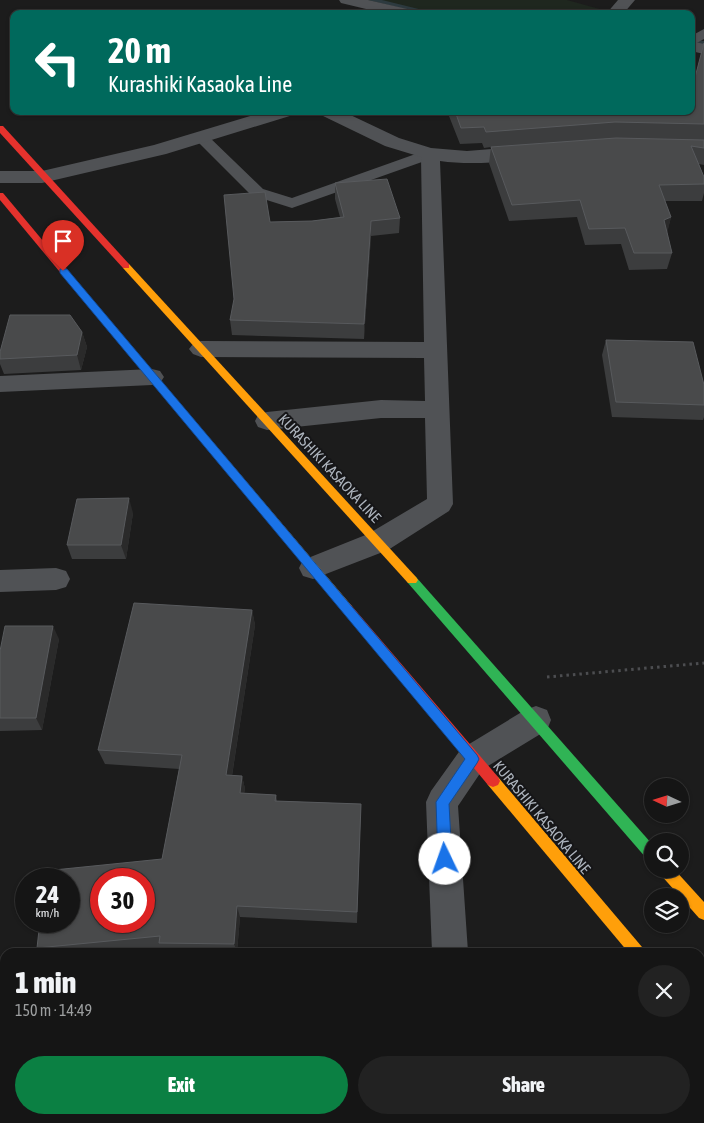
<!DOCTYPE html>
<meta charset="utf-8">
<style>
body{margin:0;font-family:"Asap Condensed",sans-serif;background:#222;color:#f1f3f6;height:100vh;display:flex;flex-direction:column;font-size:19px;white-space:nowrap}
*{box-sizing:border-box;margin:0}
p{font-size:16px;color:#9d9fa0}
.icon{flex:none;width:28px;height:28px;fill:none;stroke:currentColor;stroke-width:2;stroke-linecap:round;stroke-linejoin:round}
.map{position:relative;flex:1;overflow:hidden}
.panel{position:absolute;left:0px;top:948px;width:705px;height:176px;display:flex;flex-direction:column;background:#151515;border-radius:15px 15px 0 0;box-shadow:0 1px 4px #0004,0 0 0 1px #343434}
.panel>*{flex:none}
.guide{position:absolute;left:10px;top:10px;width:685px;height:105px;border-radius:10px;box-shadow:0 1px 4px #0004,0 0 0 1px #343434;background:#00695c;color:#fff;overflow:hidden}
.needle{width:32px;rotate:274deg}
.fabs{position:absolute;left:644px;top:778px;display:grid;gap:10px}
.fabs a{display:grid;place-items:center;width:45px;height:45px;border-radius:50%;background:#151515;box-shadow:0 1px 4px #0004,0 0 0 1px #343434;font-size:25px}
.speed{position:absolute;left:15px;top:868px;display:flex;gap:10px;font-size:25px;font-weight:700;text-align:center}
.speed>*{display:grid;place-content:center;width:65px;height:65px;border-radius:50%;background:#151515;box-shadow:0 1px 4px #0004,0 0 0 1px #343434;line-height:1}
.speed small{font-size:12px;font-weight:400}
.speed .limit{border:8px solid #d22;background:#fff;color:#111}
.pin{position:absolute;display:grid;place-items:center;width:42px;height:42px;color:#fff;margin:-51px -21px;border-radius:50% 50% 50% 0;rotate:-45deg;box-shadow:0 0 5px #0007}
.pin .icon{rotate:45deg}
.me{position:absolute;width:55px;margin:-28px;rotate:357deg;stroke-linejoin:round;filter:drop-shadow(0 0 4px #0008)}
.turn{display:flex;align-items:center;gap:18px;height:105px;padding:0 15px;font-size:22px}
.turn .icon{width:65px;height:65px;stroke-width:2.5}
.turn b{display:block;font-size:35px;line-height:42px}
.round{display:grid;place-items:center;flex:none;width:52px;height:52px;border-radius:26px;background:#222}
.overview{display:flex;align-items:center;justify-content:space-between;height:85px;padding:0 15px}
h1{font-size:30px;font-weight:800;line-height:38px}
.button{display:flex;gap:10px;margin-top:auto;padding:10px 15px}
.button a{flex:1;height:58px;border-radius:30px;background:#0b8043;color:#fff;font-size:20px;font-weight:800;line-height:58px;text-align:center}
.button a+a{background:#222;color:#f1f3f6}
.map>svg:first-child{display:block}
.green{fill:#1f271f}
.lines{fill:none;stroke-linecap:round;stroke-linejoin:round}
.stream{fill:#2d3a3f;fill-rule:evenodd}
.path{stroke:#4c4d50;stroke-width:3;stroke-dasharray:2.5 4;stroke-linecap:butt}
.lane{fill:#505255;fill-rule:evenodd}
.street{fill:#505255;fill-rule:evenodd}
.fast{fill:#30b455;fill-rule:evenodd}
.slow{fill:#ff9f0a;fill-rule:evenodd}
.jam{fill:#e5322d;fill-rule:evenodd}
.wall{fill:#3c3d3e}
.shaded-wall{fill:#2a2a2a}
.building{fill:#494a4b;stroke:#585a5d;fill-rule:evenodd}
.route{fill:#1a73e8;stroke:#114b97}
.labels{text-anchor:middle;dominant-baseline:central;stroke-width:4;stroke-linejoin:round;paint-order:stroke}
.street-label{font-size:15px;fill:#adb4bd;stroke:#161618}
</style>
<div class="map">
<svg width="704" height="1123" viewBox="0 0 704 1123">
<rect width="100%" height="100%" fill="#1c1c1c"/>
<polygon class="green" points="366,0 567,0 603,10 599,14 437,14"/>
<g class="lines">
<g class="stream">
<polygon points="368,0 382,0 439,14 425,14"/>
<polygon points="691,39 704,41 704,45 691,43"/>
</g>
<polyline class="path" points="547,677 704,663"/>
<g class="lane">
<polygon points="704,29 704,39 691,46 691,36"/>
<polygon points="201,132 206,134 263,189 292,198 424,151 436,151 438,154 436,157 292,208 251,195 193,137"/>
</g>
<g class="street">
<polygon points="339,0 368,0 416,11 418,14 387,14 341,3"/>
<polygon points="618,0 635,0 623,14 606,14"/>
<polygon points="691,41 704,44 704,54 691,51"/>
<polygon points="267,111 296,111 293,115 166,154 42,183 0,183 0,171 42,171 154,145"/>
<path d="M318 111H342L399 138 431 148 467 151 527 146 534 148 536 152 534 156C505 163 469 165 440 161L453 504 449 511 388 550 313 579 303 576 299 568 303 560 368 534 427 499 425 418H381L267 430 258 427 255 421 258 415 267 412 381 400 425 401 424 358 201 357 193 354 189 349 193 344 201 341 424 342 421 157 385 146 321 115Z"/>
<polygon points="152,369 160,371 164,377 160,383 152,385 0,392 0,376"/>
<polygon points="56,568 66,571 70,579 66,587 56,590 0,592 0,570"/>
<polygon points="536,706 547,710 551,720 547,730 483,769 458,806 468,952 432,952 426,802 431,791 461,749 525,710"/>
<rect x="0" y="1013" width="5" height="38"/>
<polygon points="20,1119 59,1119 58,1123 18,1123"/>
<polygon points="455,1119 494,1119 496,1123 456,1123"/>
</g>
<g class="fast">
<polygon points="412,575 416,577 652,844 652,860 647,859 408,583 406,580 408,577"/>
<polygon points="700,1018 704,1020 704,1039 700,1037"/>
</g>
<g class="slow">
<polygon points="126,263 129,264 416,577 418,580 416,583 408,583 123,268 123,264"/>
<polygon points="102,314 105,315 351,605 353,608 351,611 347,613 343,611 99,319 97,317"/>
<polygon points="493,775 498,777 642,947 644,952 628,952 488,785 486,781 488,777"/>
<polygon points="658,869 674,869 704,902 704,920 699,918 660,874"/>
</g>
<g class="jam">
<polygon points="0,126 3,126 129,264 129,268 123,268 0,133"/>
<polygon points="0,193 3,193 105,315 105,319 99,319 0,200"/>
<polygon points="347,603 351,605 498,777 500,781 498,785 493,787 488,785 343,611 341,608 343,605"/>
</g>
</g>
<g class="wall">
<polygon points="704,43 704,165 699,164 704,177 704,193 702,201 665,201 671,217 667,232 672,253 667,269 629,270 621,244 585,245 577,217 509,221 489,163 491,147 484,148 482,143 460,144 447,111 691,111 692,89"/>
<polygon points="335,183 400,218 399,233 371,236 364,339 232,335 230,320 270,222 312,221 340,217 335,199"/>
<polygon points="82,332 87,347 81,370 4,374 0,364 0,352"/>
<polygon points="606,340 704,385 704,417 703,420 612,417 602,355"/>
<polygon points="133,513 126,559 72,559 67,545"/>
<polygon points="252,610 255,625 232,776 242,776 245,789 244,793 276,795 277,801 361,804 357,923 240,917 237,952 164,952 161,947 101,952 41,952 37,948 162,859 179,769 105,764 98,750"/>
<polygon points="59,639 42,730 0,731 0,651"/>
<polygon points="501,1119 633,1119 634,1123 501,1123"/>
</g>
<g class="shaded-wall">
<polygon points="671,217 667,234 664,220"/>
<polygon points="371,221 371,236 364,339 364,324"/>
<polygon points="82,332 87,347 81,370 77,355"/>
<polygon points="129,498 133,513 126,559 121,545"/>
<polygon points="252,610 255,625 230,788 226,775"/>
<polygon points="53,626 59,639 42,730 36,718"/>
<polygon points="242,776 245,789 242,806 240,793"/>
<polygon points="237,906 240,917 237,952 234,944"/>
</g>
<g class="building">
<polygon points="704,43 704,124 615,122 486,132 484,127 461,128 455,111 691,111 691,89 692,89"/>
<polygon points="616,138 704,140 704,148 691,146 704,177 704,184 659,185 671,217 664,220 672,253 634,253 625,228 589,229 580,200 512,205 491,147"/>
<polygon points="387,179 400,218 371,221 364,324 230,320 234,299 224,195 265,192 270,222 312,221 344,217 335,183"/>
<polygon points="10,315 70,315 82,332 77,355 0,359 0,352"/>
<polygon points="606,340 693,342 704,385 704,405 616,402"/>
<polygon points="129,498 121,545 67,545 77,499"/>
<path d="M134 603 252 610 226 775 242 776 240 793 276 795 275 801 361 804 357 912 237 906 234 944 159 943 160 936 37 948 40 921H69V879H43L44 871 162 859 182 755 98 750ZM101 879H144V921H101Z"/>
<polygon points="5,626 53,626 36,718 0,718 0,651"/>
<polygon points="505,1119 633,1119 634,1123 506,1123"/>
</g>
<polygon class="route" points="60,269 67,269 477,755 479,759 477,763 449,804 452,859 450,864 445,866 440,864 438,859 436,802 465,759 60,273"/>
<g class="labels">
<g class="street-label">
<text transform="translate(330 468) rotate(47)">KURASHIKI KASAOKA LINE</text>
<text transform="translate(542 817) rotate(50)">KURASHIKI KASAOKA LINE</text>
</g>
</g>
</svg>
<div class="fabs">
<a><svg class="needle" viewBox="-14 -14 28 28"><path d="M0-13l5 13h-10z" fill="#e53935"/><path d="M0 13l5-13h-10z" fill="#9d9fa0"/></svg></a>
<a><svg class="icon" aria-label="search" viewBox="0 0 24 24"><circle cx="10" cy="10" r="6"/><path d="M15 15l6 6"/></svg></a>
<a><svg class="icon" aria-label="layers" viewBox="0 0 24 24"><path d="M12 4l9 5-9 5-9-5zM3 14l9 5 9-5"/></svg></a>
</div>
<div class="speed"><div>24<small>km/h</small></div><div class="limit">30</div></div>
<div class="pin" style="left:63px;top:271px;background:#d93025"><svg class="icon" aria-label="arrive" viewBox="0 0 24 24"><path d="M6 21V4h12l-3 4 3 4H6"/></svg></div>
<svg class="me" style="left:445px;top:859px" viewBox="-20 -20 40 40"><circle r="19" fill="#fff"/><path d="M0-13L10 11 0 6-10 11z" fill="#1a73e8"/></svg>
<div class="guide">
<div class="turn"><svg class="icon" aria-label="left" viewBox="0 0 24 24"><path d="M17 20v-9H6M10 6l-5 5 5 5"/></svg><div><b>20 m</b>Kurashiki Kasaoka Line</div></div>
</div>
<section class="panel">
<div class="overview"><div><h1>1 min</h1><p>150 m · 14:49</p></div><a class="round"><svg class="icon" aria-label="close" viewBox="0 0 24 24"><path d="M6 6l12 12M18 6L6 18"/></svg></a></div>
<div class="button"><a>Exit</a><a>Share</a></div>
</section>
</div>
